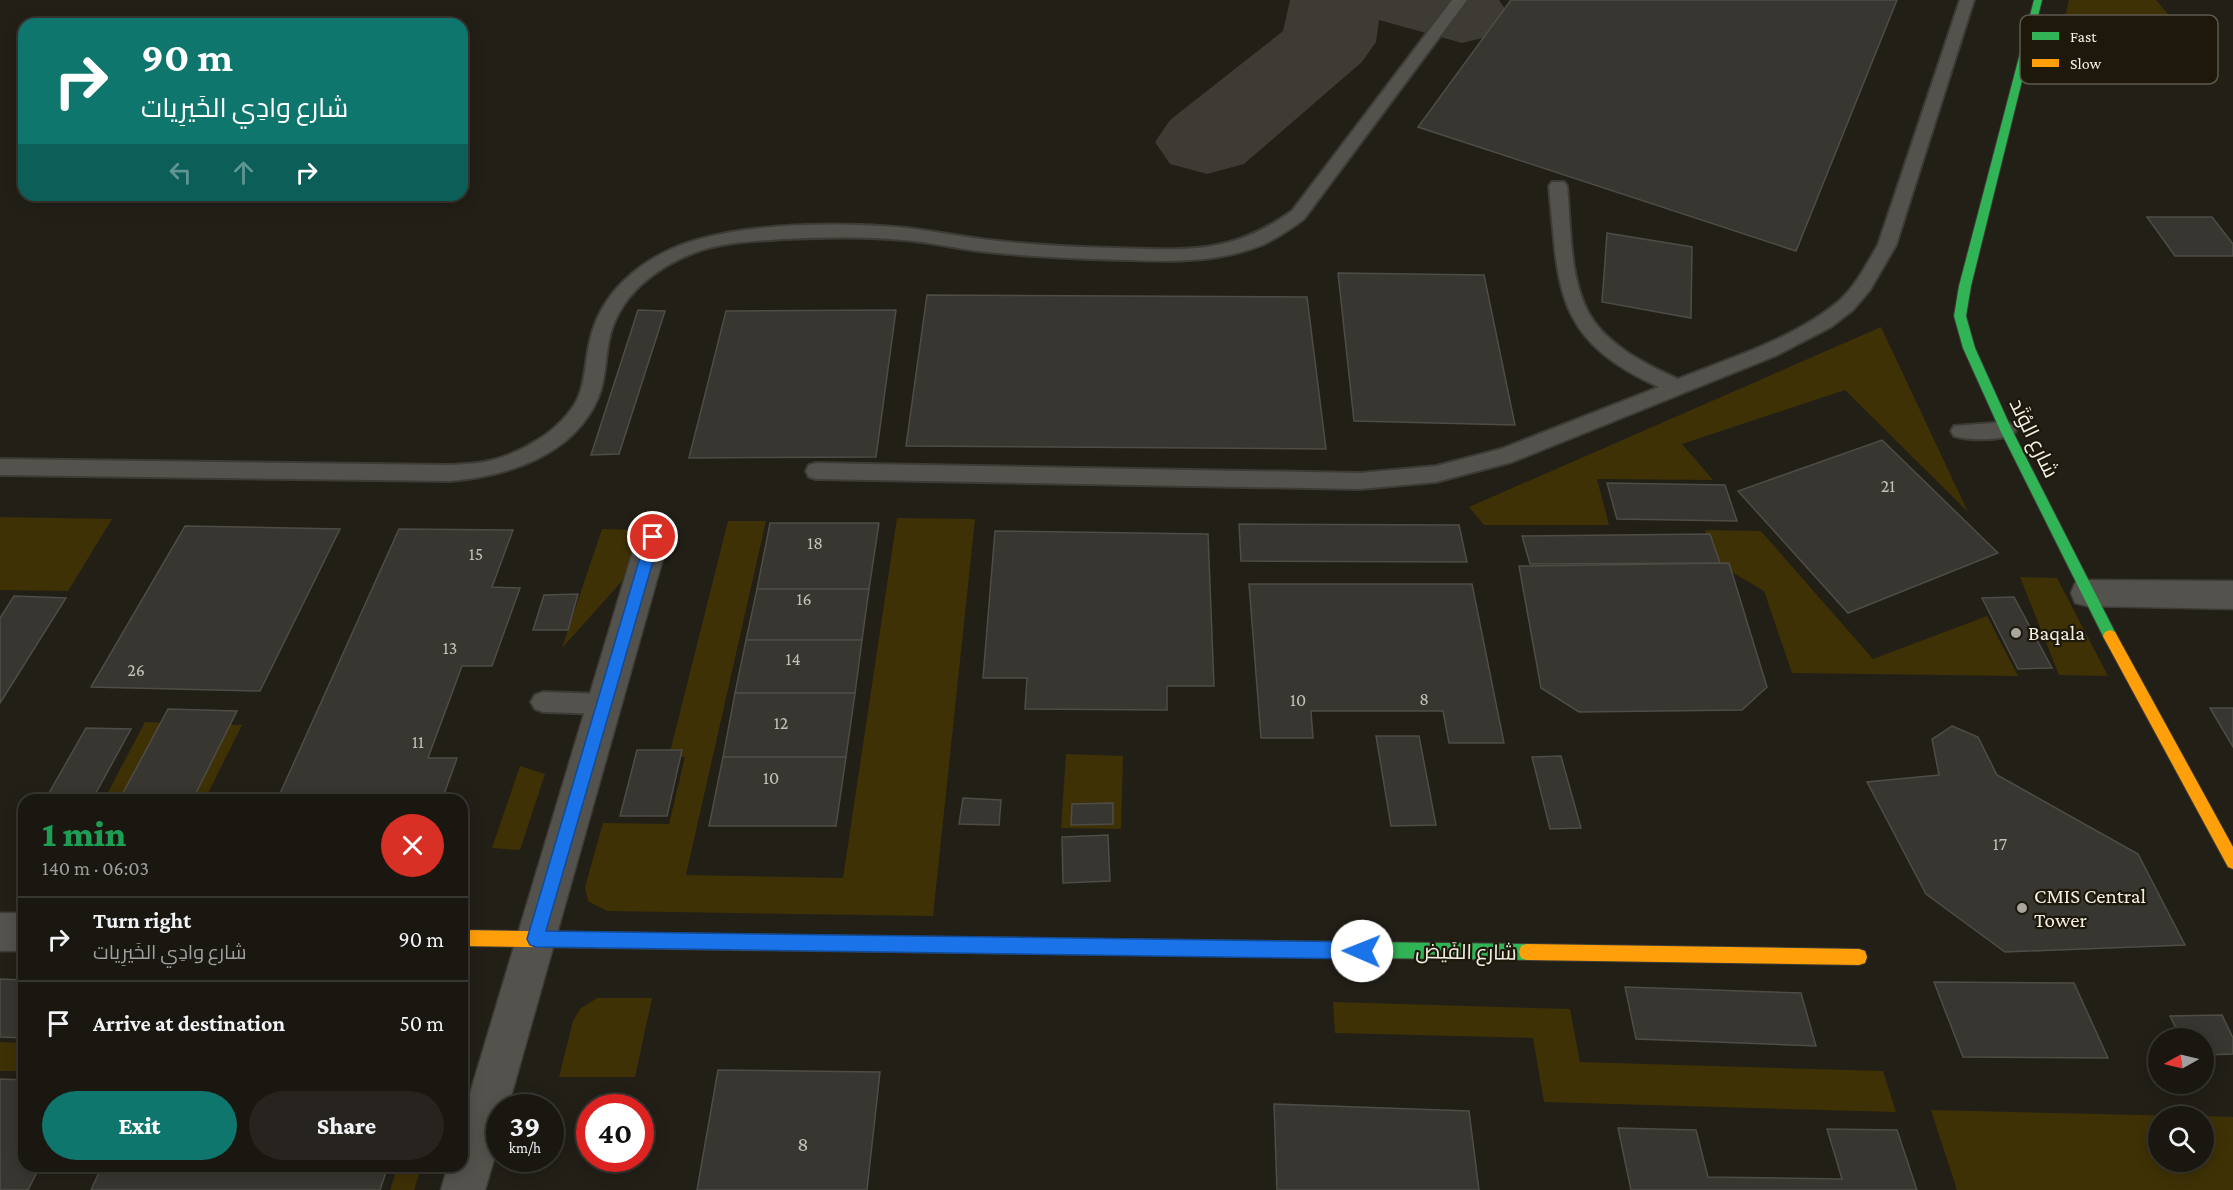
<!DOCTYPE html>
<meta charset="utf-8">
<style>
body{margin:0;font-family:"Crimson Pro",Cairo,serif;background:#27241f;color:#f1f3f6;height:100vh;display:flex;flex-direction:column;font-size:22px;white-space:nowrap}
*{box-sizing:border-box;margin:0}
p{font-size:20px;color:#9f9f9f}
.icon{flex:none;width:33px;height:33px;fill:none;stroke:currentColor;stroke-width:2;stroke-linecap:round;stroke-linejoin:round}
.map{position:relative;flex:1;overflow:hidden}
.drawer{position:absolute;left:18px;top:794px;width:450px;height:378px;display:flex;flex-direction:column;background:#1a1711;border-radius:18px;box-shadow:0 3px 15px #0003,0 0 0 2px #383631}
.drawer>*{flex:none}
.hud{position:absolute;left:18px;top:18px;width:450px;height:183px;border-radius:18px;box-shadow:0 3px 15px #0003,0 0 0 2px #383631;background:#0f766e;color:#fff;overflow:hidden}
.needle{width:39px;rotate:262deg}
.controls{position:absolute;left:2148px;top:1028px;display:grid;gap:12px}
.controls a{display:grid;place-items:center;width:66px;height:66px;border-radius:50%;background:#1a1711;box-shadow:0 3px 15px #0003,0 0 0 2px #383631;font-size:30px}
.speed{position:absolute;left:486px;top:1094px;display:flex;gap:12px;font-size:30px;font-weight:700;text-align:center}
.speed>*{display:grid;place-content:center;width:78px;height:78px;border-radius:50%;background:#1a1711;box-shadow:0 3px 15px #0003,0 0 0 2px #383631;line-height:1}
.speed small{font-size:15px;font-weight:400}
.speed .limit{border:9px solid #d22;background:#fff;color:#111}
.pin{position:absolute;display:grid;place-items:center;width:51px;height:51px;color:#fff;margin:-26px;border:3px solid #fff;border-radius:50%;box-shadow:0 2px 6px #0007}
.me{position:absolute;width:66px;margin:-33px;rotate:271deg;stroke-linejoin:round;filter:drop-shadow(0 0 4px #0008)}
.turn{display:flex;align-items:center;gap:21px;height:126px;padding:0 24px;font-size:27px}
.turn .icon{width:78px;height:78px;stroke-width:2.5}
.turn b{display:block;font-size:42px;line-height:51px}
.lanes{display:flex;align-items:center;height:57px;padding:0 24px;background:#0003;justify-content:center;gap:30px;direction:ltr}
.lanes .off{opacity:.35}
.round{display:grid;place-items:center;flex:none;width:63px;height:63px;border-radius:32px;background:#27241f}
.summary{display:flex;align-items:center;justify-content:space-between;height:102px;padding:0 24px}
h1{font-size:36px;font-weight:800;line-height:45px;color:#1e9e55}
.button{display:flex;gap:12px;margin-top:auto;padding:12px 24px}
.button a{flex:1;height:69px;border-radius:36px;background:#0f766e;color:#fff;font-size:24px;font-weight:800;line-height:69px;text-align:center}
.button a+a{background:#27241f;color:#f1f3f6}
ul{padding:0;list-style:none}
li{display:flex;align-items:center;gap:18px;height:84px;padding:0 24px;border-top:2px solid #383631}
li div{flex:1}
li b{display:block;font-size:22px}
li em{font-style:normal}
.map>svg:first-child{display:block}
.green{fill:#3e3106}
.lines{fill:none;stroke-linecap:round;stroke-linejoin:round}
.taxiway{fill:#3e3a34;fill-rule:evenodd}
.building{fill:#383630;stroke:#4e4c46;stroke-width:1.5}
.lane-casing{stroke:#3d3b35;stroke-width:4}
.street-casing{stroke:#3d3b35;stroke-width:3}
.fast-casing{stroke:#3d3b35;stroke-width:2}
.slow-casing{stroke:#3d3b35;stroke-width:2}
.lane{fill:#54524d;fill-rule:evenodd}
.street{fill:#54524d;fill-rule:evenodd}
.fast{fill:#30b455;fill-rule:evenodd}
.slow{fill:#ff9f0a;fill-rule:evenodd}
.route{fill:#1a73e8;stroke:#114b97;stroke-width:1.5}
.poi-dot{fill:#a9a69d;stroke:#1d180a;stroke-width:2}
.labels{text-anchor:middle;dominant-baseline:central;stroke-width:4.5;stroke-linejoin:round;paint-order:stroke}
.number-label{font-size:18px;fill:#c4c1b8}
.street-label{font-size:21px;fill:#f2efe5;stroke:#1d180a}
.poi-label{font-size:21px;fill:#f2efe5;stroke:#1d180a;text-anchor:start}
.near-number-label{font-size:21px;fill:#c4c1b8}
.key{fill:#1d180a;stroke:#5d584c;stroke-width:1.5}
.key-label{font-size:16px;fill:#f2efe5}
</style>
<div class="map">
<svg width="2233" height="1190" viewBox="0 0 2233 1190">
<rect width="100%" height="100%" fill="#221f17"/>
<g class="green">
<polygon points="2069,0 2156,0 2186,35 2177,44 2080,43 2064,37 2062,30"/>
<polygon points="1881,327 1968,512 1845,390 1682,444 1713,480 1597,479 1609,525 1484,525 1469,507"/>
<polygon points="0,517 112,519 68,591 0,590"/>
<polygon points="897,518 975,519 933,916 607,911 588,901 585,887 603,823 669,824 685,757 669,756 728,521 766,521 686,875 843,878"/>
<polygon points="602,529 639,530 622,581 562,648"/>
<polygon points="1705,530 1761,531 1873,659 1987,616 2018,676 1792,673 1764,591 1716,563"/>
<polygon points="2020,577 2057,578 2108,676 2059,675"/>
<polygon points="145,722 242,725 205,799 104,800"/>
<polygon points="1066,754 1123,756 1121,829 1061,828"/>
<polygon points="520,766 545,774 520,850 492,848"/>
<polygon points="597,998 652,998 635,1077 559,1077 573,1021 580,1009"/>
<polygon points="1333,1002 1570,1009 1580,1062 1883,1071 1896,1112 1544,1102 1533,1038 1335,1033"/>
<polygon points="0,1042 24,1043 24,1071 0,1071"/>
<polygon points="1931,1110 2183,1116 2158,1116 2158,1161 2204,1161 2204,1116 2233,1117 2233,1190 1957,1190"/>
<polygon points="398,1166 422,1166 414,1190 390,1190"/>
</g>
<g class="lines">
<polygon class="taxiway" points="1290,0 1499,0 1509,15 1495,35 1462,43 1379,20 1376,42 1362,62 1244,164 1207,174 1170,164 1155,142 1170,120 1283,31"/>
</g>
<g class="building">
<polygon points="1511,0 1897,0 1796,251 1418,127"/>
<polygon points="2147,217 2212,217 2233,244 2233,256 2175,256"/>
<polygon points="1607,233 1692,247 1691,318 1602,302"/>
<polygon points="1338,273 1484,275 1515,425 1354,421"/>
<polygon points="927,295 1307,297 1326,449 906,446"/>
<polygon points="638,310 665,311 619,454 591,455"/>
<polygon points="896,310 876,457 689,458 726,311"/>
<polygon points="1882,440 1998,553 1848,613 1738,491"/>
<polygon points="1607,483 1725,485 1737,521 1617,519"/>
<polygon points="770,523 879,523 869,589 757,589"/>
<polygon points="1239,524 1459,525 1467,562 1241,561"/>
<polygon points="185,526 340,529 260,691 91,687"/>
<polygon points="399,529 513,530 492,587 520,588 492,666 462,666 428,758 457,758 442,800 278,798"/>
<polygon points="995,531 1208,534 1214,686 1167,686 1167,710 1025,709 1027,678 983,678"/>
<polygon points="1710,534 1720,563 1530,564 1522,536"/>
<polygon points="1729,563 1767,687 1742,710 1579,712 1541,688 1519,566"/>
<polygon points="1249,584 1472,584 1504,743 1449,743 1443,711 1311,711 1313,738 1261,738"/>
<polygon points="757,589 869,589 862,640 746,640"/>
<polygon points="578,594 568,630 533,630 544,595"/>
<polygon points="14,596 66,598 0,703 0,618"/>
<polygon points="2014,597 2052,668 2018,669 1982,598"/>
<polygon points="746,640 862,640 855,693 735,693"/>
<polygon points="735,693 855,693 846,757 723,757"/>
<polygon points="2210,708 2233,708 2233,747"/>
<polygon points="168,709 237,711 195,795 123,793"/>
<polygon points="1952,726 1978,737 1997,775 2138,854 2185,945 2005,952 1926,894 1867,782 1939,775 1932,739"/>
<polygon points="86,728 131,729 92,800 45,800"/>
<polygon points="1376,736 1419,736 1436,825 1391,826"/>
<polygon points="637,750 682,750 667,816 620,816"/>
<polygon points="1561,756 1581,828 1550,829 1532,757"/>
<polygon points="723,757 846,757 836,826 709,826"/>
<polygon points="963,798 1001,800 999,825 959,824"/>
<polygon points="1113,803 1113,824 1071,825 1072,804"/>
<polygon points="1108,835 1110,881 1063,883 1062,837"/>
<polygon points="0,979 24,980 24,1038 0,1037"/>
<polygon points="1934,982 2074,983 2108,1058 1963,1057"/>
<polygon points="1625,987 1801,993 1816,1046 1636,1039"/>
<polygon points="2222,1015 2233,1038 2233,1054 2204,1055 2204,1038 2181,1038 2170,1016"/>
<polygon points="718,1070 880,1072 867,1190 697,1190"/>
<polygon points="0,1079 24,1080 24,1166 40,1166 28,1190 0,1190"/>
<polygon points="1274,1104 1469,1111 1479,1190 1277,1190"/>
<polygon points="1618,1128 1696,1130 1708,1177 1842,1179 1827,1129 1897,1130 1917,1190 1631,1190"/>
<polygon points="102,1166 388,1166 380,1190 91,1190"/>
</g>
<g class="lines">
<defs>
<g id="lane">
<path d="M1452 0H1467L1304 219C1291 229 1277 238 1262 245 1220 262 1175 262 1130 260 1082 259 1034 257 987 252 959 249 931 242 903 240 864 236 824 237 784 239 755 241 724 242 696 252 656 267 618 296 609 340 605 359 606 380 598 398 573 456 507 476 450 481L0 475V459L450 465C461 464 473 464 484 462 519 455 562 431 578 398 586 380 585 359 590 341 600 293 640 260 684 244 745 222 842 222 907 228 934 231 961 237 989 240 1031 245 1073 247 1115 248 1187 250 1230 255 1292 211Z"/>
<path d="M1960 0H1974L1896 245 1870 290 1853 310 1831 327 1775 356 1512 462 1436 482 1360 489 816 479 809 477 806 471 809 465 816 463 1360 473 1436 466 1501 449 1659 387C1553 339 1559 289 1549 186L1552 182H1564L1567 186C1571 225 1569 274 1587 310 1604 344 1645 364 1678 379 1730 358 1796 338 1839 301 1856 286 1866 265 1878 245Z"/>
<path d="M2006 422 2013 425 2016 430 2013 435C1997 440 1970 441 1954 436L1951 431 1954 426Z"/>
<polygon points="543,692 604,694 612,697 616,704 612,711 604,714 543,712 535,709 531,702 535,695"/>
</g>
<g id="street">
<polygon points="653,524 664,528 669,537 508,1107 500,1107 500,1139 485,1190 441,1190 448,1166 462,1166 462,1120 637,537 642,528"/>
<polygon points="2087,580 2233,581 2233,609 2087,606 2075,603 2071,593 2075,583"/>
<rect x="0" y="913" width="24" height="38"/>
</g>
<g id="fast">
<polygon points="2034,0 2042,0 1971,286 1966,316 1975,348 2012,430 2117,636 2115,640 2110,642 2105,640 2000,430 1963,348 1954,316 1959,286"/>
<polygon points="805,935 1527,944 1533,946 1535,952 1533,958 1527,960 805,951 799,949 797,943 799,937"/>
</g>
<g id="slow">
<polygon points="2110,630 2115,632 2233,847 2233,869 2228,867 2105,640 2103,636 2105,632"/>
<polygon points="462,930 805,935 811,937 813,943 811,949 805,951 462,946"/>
<polygon points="1527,944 1859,949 1865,951 1867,957 1865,963 1859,965 1527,960 1521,958 1519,952 1521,946"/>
</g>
</defs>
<use href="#lane" class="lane-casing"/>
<use href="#street" class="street-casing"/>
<use href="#fast" class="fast-casing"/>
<use href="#slow" class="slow-casing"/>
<use href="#lane" class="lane"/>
<use href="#street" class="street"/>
<use href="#fast" class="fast"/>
<use href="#slow" class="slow"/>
</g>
<polygon class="route" points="653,531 660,537 546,931 1362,942 1368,945 1370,951 1368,956 1362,959 536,947 530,945 527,939 646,537"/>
<g class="poi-dot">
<circle cx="2016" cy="633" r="6"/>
<circle cx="2022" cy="908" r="6"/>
</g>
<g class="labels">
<g class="number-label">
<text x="1888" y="486">21</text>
<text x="815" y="543">18</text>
<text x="476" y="554">15</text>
<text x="804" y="599">16</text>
<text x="450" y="648">13</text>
<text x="793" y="659">14</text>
<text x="136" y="670">26</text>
<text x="1424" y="699">8</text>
<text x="1298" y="700">10</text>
<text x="781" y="723">12</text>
<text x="418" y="742">11</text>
<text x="771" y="778">10</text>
<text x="2000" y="844">17</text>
</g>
<g class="street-label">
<text transform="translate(2034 438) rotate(64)">شارع الوُتَد</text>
<text transform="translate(1466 952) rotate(1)">شارع الفَيض</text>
</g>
<g class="poi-label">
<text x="2028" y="633">Baqala</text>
<text x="2034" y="896">CMIS Central<tspan x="2034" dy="24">Tower</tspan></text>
</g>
<g class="near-number-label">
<text x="803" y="1144">8</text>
</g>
</g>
<rect x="2020" y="15" width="198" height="69" rx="9" class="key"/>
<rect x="2032" y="32" width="27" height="8" fill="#30b455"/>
<rect x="2032" y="59" width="27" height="8" fill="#ff9f0a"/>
<g class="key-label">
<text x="2070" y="42">Fast</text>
<text x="2070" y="69">Slow</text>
</g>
</svg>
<div class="controls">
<a><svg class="needle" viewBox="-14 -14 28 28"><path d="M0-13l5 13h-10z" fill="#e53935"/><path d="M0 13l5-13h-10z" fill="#9f9f9f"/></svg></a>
<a><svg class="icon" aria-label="search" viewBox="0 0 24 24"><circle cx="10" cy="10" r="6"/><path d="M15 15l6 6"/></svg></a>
</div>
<div class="speed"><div>39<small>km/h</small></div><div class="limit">40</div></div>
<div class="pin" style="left:653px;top:537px;background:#d93025"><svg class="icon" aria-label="arrive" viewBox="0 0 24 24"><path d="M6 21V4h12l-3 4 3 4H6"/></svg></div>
<svg class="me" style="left:1362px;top:951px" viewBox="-20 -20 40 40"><circle r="19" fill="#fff"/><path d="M0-13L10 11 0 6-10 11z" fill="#1a73e8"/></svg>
<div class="hud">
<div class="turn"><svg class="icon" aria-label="right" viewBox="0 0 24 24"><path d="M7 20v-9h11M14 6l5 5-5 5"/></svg><div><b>90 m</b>شارع وادِي الخَيرِيات</div></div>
<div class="lanes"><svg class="icon off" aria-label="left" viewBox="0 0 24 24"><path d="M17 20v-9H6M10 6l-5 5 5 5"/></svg><svg class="icon off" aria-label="ahead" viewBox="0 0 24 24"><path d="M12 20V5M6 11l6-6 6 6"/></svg><svg class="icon" aria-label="right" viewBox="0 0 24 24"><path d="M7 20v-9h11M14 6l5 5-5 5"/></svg></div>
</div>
<section class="drawer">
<div class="summary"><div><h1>1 min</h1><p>140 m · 06:03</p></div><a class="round" style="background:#d93025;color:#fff"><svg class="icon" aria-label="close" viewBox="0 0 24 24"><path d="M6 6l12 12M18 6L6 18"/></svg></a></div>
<ul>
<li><svg class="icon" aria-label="right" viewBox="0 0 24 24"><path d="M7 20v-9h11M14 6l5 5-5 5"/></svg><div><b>Turn right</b><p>شارع وادِي الخَيرِيات</p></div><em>90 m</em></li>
<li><svg class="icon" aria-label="arrive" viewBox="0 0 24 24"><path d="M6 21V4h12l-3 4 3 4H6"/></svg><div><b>Arrive at destination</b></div><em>50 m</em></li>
</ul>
<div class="button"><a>Exit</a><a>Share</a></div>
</section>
</div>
